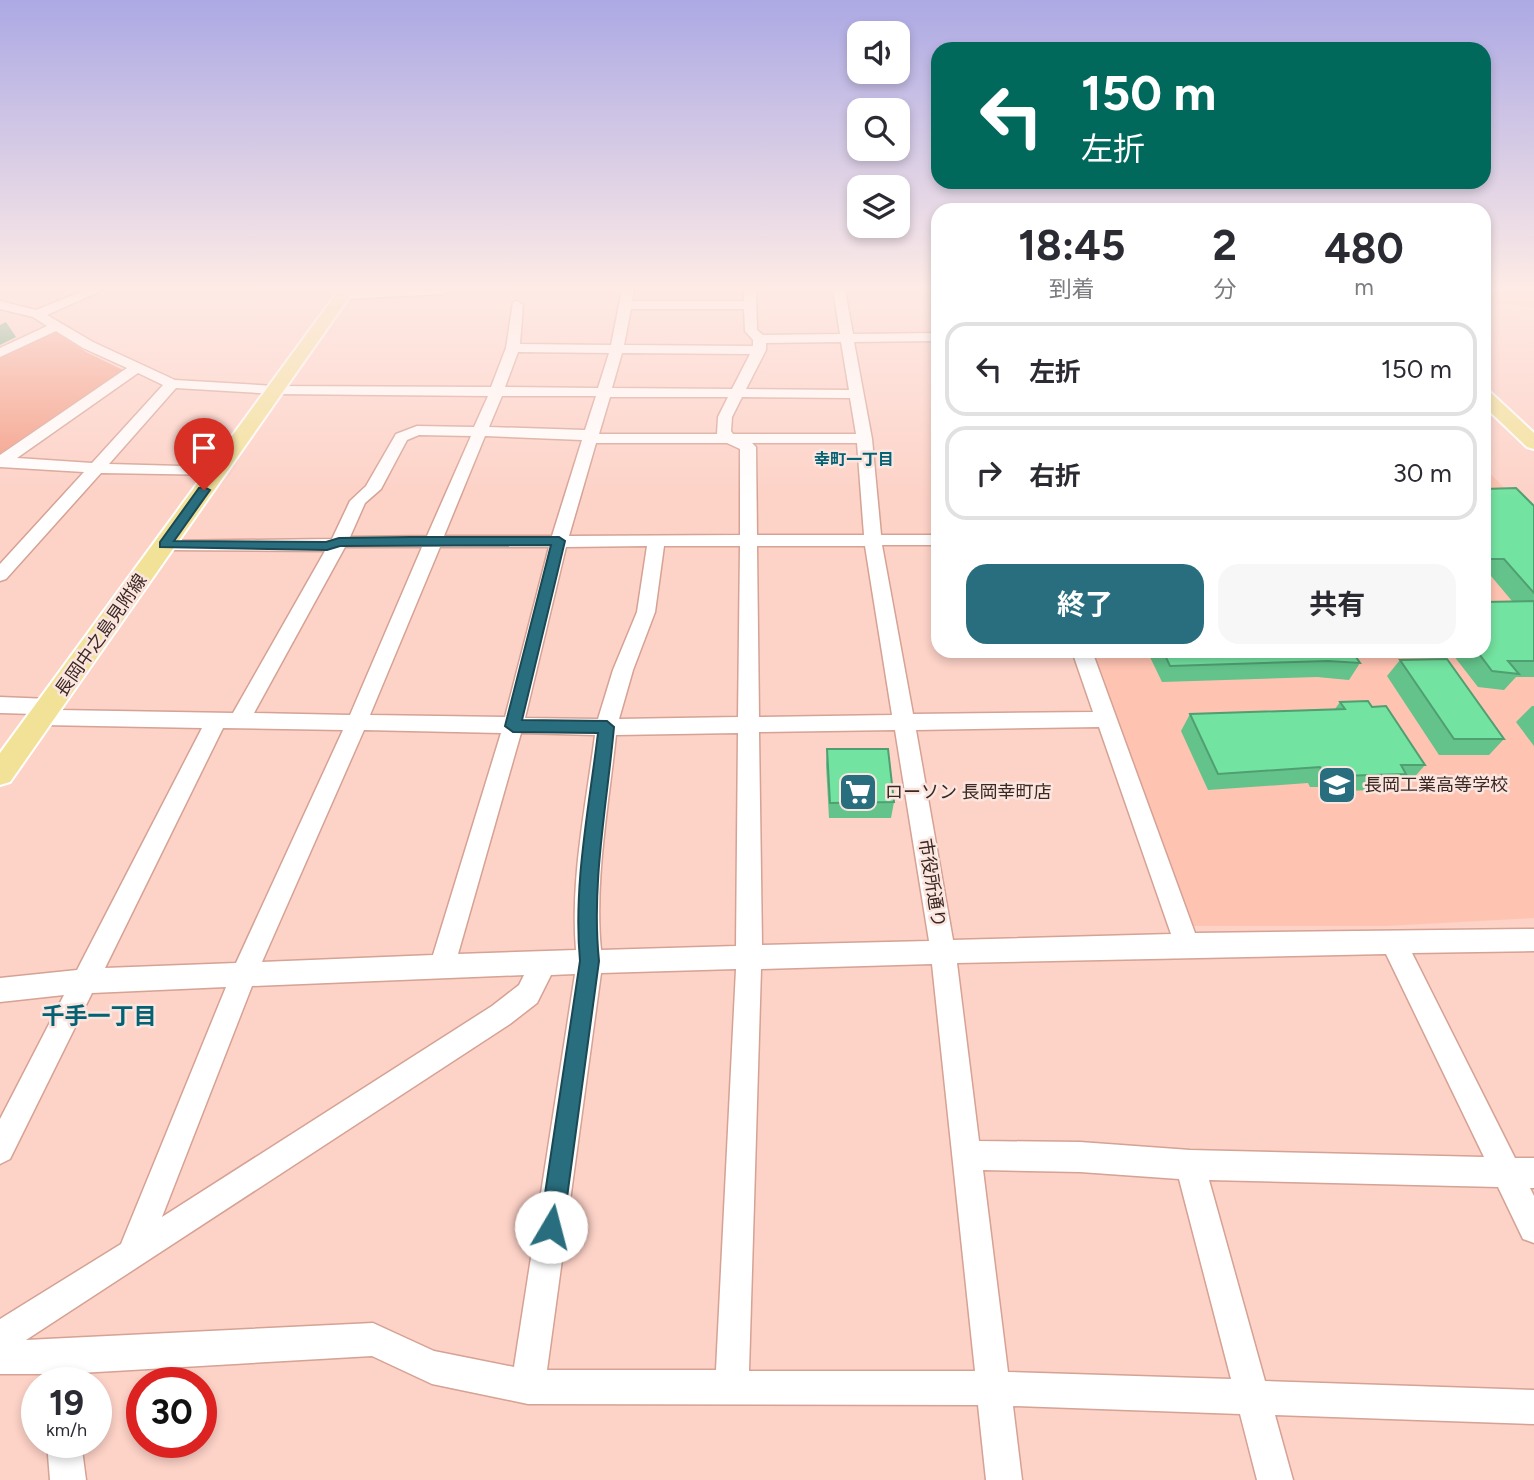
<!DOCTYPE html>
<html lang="ja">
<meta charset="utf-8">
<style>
body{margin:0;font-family:Figtree,"Noto Sans JP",sans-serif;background:#f7f7f7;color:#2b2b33;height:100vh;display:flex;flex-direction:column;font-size:26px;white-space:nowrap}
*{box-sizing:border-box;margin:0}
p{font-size:23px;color:#7c7c81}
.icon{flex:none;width:38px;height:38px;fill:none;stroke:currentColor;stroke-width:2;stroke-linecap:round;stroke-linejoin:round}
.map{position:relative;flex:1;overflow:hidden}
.panel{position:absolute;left:931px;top:203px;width:560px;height:455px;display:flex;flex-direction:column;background:#fff;border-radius:21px;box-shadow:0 4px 10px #0003}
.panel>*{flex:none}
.top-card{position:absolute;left:931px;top:42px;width:560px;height:147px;border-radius:21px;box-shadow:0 4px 10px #0003;background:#00695c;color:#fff;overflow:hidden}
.buttons{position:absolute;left:847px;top:21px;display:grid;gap:14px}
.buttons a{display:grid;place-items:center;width:63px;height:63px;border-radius:14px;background:#fff;box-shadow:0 4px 10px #0003;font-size:35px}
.speed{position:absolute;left:21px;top:1367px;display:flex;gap:14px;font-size:35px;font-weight:700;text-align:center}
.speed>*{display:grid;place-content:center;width:91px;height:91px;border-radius:50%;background:#fff;box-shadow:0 4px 10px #0003;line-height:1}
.speed small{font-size:18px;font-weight:400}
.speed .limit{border:10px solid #d22;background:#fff;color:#111}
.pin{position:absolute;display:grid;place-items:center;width:60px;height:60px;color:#fff;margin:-72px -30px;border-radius:50% 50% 50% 0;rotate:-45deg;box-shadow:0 0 7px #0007}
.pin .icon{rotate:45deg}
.me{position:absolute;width:77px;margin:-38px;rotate:8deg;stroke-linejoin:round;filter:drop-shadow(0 0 5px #0008)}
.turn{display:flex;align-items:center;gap:24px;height:147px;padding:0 35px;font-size:32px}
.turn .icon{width:91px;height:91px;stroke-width:2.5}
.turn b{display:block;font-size:49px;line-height:60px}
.eta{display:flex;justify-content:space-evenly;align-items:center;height:119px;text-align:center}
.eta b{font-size:42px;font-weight:700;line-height:49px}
.action{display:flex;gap:14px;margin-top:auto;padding:14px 35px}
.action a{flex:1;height:80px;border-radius:21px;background:#296e7e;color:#fff;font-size:28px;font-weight:700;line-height:80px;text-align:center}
.action a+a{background:#f7f7f7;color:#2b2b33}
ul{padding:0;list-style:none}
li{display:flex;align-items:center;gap:21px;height:94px;margin:0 14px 10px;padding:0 21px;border:4px solid #e1e1e2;border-radius:21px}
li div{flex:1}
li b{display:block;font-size:26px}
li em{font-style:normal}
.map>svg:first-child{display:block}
.built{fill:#ffc3b2}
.green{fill:#f39c84}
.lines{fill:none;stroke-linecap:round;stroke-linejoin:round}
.minor-casing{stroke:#d5a294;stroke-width:3}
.major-casing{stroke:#fff;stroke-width:4}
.minor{fill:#fff;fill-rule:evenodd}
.major{fill:#f2e298;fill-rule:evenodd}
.wall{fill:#63c38a}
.shaded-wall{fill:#509f71}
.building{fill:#73e3a1;stroke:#509f71;stroke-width:2}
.route{fill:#296e7e;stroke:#1b4852;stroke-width:2}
.labels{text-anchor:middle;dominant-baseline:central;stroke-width:5;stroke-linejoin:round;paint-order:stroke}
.far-neighbourhood-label{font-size:16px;font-weight:bold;fill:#026173;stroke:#fbe5df}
.street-label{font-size:18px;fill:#3c2823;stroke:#fbe5df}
.poi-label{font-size:18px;fill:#3c2823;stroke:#fbe5df;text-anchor:start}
.near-neighbourhood-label{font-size:23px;font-weight:bold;fill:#026173;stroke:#fbe5df}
</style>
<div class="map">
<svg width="1534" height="1480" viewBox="0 0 1534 1480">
<rect width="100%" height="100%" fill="#fdd2c7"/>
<g class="built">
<polygon points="1484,290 1534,290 1534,307 1484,302"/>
<polygon points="1484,467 1534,519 1534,918 1385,926 1193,926 1091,651 1484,651"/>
</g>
<polygon class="green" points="54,331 86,352 125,371 3,455 0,453 0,356"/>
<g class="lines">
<defs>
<g id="minor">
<path d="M86 290H103L47 315 93 342 175 380 275 386 491 387 506 348 513 302 517 301 523 305 520 344 611 345 622 290H634L632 301H744V290H756L757 330 763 335 840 334 833 290H845L853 334 938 333V341L854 342 872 439 881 535H938V545H882L913 714 1093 712 1072 651H1092L1195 933 1534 929V951L1412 953 1515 1158H1534V1188H1530L1534 1196V1243L1523 1239 1498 1187 1209 1180 1265 1381 1534 1390V1424L1275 1415 1293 1480H1257L1240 1414 1013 1406 1022 1480H986L978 1405 528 1404 432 1384 372 1356 80 1373V1382H46L47 1374H0V1319L121 1244 226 987 92 993 10 1159 0 1164V1119L64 995 0 1002V978L77 970 202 728 43 725 36 722 33 717 34 714 0 713V697L50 699 57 702 59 710 233 713 325 551 164 550 158 549 155 545 158 541 332 539 350 501 366 486 396 434 417 426 474 427 488 396 275 394 176 388 109 464 217 467 225 472 223 475 101 473 6 579 0 581V564L84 472 0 467V455L127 368 83 348 56 331 0 357V348L47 326 33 317 0 309V301L36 310ZM631 309H744L745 331 753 340V346L624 345ZM841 342 849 390 746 389 766 350V343ZM518 352 609 353 598 388 505 387ZM622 353 750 354 732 389 612 388ZM138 373 163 385 92 463 17 458ZM502 396H596L585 430 489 427ZM610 397H728L718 417 717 434H599ZM742 397 850 398 856 434H733L731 431 732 417ZM419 435 471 436 427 536 350 537 365 503 381 489 407 440ZM485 436 582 440 552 536H444ZM596 443H727L740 449V535L569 536ZM752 443H857L864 535H757L756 447ZM647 546 637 612 613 670 598 719 525 718 566 547ZM664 546H740L738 717 619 719 633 670 655 612ZM757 546H865L892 715 759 717ZM345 547H422L350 715 254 713ZM440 547H549L505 717 370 715ZM1099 727 1171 934 953 940 916 730ZM223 728 343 730 236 963 105 968ZM364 730 501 733 433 955 262 962ZM895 730 929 941 762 945 759 732ZM521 733 595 735C586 805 570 880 576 950L458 954ZM738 733 736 946 601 950C594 881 609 803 616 735ZM1386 954 1484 1157 1190 1150 1080 1142 979 1141 957 963ZM932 964 975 1371H749L761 969ZM736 969 716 1370H547L601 973ZM575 974 514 1367 434 1351 373 1323 26 1340 510 1024 537 1003 551 975ZM524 975 519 985 492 1006 162 1217 252 986ZM983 1170 1080 1172 1179 1179 1231 1379 1008 1372Z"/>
<polygon points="369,290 449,290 443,294 344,299 338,295 344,291"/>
<polygon points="47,1442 81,1442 86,1480 50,1480"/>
</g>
<g id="major">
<polygon points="339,290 354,290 10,782 0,785 0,753"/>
<polygon points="1484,391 1490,392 1534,433 1534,449 1527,447 1484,406"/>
</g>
</defs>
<use href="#minor" class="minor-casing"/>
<use href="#major" class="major-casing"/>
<use href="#minor" class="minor"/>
<use href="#major" class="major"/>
</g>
<g class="wall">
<polygon points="1484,489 1534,506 1534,677 1516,677 1504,690 1478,687 1450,651 1484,651 1512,601 1491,576 1484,576"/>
<polygon points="1149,651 1352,651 1360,663 1349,680 1317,677 1162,682 1148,653"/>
<polygon points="1400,660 1504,739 1489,755 1439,755 1387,676"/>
<polygon points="1340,702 1372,707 1425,765 1411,781 1399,781 1392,789 1326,792 1323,787 1310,787 1308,783 1208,790 1181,731 1190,714 1335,709"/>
<polygon points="1532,706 1534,706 1534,746 1516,722"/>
<polygon points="827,749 894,802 891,818 829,818 826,765"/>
</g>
<polygon class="shaded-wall" points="6,322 16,337 0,345 0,325"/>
<g class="building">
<polygon points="1516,488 1534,506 1534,593 1504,559 1484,559 1484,489"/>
<polygon points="1534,601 1534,661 1508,661 1519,674 1492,671 1477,651 1484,651 1484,602"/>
<polygon points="1163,651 1352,651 1360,663 1328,661 1170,666"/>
<polygon points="1447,659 1504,739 1454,739 1400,660"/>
<polygon points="1368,701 1372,707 1386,706 1425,765 1401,765 1406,774 1339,776 1336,771 1322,771 1320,767 1218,774 1190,714 1345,709 1340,702"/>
<polygon points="827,749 888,749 894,802 830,803"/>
</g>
<linearGradient id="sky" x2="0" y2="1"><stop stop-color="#aca9e4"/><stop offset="0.58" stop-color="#feebe6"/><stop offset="1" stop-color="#feebe6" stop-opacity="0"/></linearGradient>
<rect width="1534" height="497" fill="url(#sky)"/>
<path class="route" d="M204 487 210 490 174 541 326 542 339 538 410 537H559L565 541 522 720 607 721 614 727C607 804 591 884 599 961L563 1227 559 1235 551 1239 543 1235 540 1227 580 961C573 886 589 808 598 733L513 732 505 726 551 545 340 546 327 550 160 547V542L199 488Z"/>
<defs>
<symbol id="school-square" viewBox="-11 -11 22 22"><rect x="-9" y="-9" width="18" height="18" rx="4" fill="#296e7e" stroke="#fbe5df"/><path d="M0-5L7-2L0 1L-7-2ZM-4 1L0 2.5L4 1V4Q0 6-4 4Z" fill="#fff"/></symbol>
<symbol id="supermarket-square" viewBox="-11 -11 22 22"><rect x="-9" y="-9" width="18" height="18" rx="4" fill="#296e7e" stroke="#fbe5df"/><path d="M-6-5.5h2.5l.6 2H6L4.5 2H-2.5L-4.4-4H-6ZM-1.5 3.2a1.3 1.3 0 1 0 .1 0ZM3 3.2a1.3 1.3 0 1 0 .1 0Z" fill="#fff"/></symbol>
</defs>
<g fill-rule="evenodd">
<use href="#school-square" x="1315" y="763" width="44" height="44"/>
<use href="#supermarket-square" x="836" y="770" width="44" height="44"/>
</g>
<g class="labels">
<g class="far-neighbourhood-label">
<text x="854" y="459">幸町一丁目</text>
</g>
<g class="street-label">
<text transform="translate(101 635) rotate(-55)">長岡中之島見附線</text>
<text transform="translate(932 883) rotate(81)">市役所通り</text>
</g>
<g class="poi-label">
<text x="1364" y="785">長岡工業高等学校</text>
<text x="885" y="792">ローソン 長岡幸町店</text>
</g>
<g class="near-neighbourhood-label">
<text x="99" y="1016">千手一丁目</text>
</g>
</g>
</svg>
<div class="buttons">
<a><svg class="icon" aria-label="sound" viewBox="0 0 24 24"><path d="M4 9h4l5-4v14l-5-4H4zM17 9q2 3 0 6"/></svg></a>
<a><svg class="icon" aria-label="search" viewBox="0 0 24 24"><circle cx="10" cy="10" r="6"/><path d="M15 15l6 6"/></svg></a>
<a><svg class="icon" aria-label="layers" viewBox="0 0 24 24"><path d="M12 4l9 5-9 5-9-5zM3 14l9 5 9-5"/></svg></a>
</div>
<div class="speed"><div>19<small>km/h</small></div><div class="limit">30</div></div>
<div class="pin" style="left:204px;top:490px;background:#d93025"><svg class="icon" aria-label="arrive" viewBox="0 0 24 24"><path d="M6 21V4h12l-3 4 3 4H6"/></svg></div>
<svg class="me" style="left:551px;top:1227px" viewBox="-20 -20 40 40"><circle r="19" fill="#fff"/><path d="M0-13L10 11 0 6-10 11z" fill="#296e7e"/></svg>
<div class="top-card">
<div class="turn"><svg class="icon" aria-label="left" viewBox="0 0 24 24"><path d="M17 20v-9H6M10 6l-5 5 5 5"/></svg><div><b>150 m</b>左折</div></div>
</div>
<section class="panel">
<div class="eta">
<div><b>18:45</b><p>到着</p></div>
<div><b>2</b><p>分</p></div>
<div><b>480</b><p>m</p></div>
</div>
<ul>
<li><svg class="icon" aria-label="left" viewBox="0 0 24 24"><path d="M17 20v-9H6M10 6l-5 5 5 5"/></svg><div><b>左折</b></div><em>150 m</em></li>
<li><svg class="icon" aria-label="right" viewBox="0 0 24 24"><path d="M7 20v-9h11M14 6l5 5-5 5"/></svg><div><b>右折</b></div><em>30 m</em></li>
</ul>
<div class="action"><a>終了</a><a>共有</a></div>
</section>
</div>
